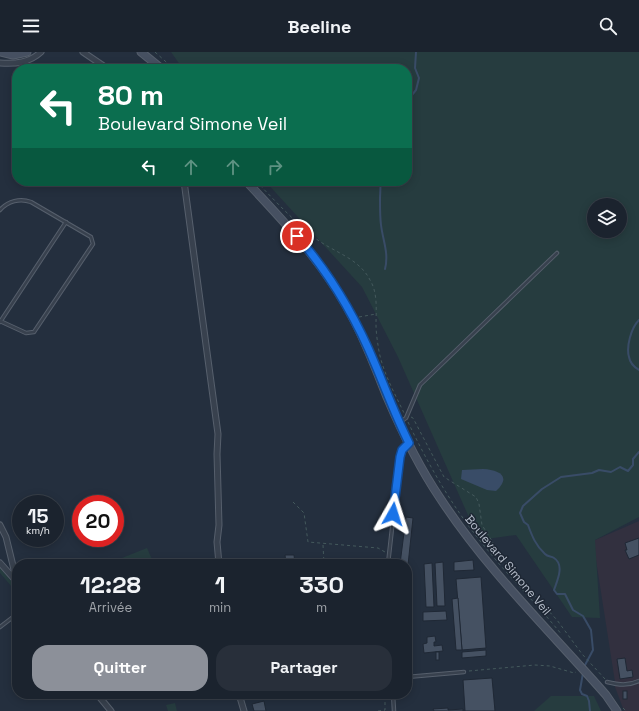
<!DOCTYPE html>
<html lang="fr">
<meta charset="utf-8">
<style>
body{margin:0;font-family:"Space Grotesk",sans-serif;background:#282f3a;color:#f1f3f6;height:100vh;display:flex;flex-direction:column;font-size:15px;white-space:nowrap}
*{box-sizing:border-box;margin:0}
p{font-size:13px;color:#a0a4aa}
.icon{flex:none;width:22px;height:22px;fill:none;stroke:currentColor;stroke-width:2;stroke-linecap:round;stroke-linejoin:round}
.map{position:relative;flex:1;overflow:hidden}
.sheet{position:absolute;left:12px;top:507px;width:400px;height:140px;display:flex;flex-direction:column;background:#1b232e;border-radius:16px;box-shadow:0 2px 10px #0003,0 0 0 1px #39404a}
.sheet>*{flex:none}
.guide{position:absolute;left:12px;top:12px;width:400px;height:122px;border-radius:16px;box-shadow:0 2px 10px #0003,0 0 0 1px #39404a;background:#0b6e4f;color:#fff;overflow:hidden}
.controls{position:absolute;left:587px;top:146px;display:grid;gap:8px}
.controls a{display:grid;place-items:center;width:40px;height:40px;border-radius:50%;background:#1b232e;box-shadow:0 2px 10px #0003,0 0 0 1px #39404a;font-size:20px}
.speed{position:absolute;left:12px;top:443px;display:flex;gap:8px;font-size:20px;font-weight:700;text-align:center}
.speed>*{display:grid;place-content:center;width:52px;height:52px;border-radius:50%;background:#1b232e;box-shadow:0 2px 10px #0003,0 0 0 1px #39404a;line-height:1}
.speed small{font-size:10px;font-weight:400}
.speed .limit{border:6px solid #d22;background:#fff;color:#111}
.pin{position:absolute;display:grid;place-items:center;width:34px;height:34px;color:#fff;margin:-17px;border:2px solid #fff;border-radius:50%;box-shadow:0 1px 4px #0007}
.me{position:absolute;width:44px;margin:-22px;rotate:6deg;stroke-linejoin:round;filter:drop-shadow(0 0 3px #0008)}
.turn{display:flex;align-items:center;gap:14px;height:84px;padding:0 20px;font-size:18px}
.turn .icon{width:52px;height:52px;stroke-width:2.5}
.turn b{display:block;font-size:28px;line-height:34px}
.lanes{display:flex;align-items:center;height:38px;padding:0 20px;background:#0003;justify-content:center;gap:20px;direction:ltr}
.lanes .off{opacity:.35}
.eta{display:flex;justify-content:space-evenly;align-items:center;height:68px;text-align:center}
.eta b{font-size:24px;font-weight:700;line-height:28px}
.action{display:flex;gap:8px;margin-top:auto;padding:8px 20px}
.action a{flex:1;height:46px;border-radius:16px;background:#8c9099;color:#fff;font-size:16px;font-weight:700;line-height:46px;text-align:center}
.action a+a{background:#282f3a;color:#f1f3f6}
header{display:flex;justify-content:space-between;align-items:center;height:52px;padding:0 20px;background:#1b232e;font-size:18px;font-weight:700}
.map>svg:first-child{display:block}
.medical{fill:#32303f}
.green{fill:#263c3f;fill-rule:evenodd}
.water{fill:#394c67}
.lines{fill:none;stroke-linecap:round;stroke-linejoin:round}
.stream{stroke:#394c67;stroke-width:2}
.building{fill:#455162;stroke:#1f2835}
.lane-casing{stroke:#565f6c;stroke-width:4.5}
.street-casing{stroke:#565f6c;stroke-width:7}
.secondary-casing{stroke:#565f6c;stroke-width:9}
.path{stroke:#44595c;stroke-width:1;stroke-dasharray:3 3;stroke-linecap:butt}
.lane{stroke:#38414e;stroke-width:2.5}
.street{stroke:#38414e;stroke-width:5}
.secondary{stroke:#465061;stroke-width:7}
.route-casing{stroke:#114b97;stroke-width:10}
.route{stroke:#1a73e8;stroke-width:7}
.labels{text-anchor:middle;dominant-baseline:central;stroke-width:3;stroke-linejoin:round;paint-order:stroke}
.street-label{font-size:12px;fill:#b4bcc9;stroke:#1d2633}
</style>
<header><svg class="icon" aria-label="menu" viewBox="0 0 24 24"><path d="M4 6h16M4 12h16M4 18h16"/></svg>Beeline<svg class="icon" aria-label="search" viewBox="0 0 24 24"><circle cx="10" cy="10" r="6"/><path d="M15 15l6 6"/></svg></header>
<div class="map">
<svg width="639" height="659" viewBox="0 0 639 659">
<rect width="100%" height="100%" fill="#242f3e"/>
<polygon class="medical" points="639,469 639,659 624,659 615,635 615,630 593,489"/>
<g class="green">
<path d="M171 0H639V465L595 488 600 566 572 565 516 483 479 488 398 305 362 235 265 129H407V17H183ZM594 153H620V179H594Z"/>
<polygon points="147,496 154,512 107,512"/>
<polygon points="0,516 16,534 17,541 0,521"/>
<polygon points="551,644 594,644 601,659 534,659"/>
<polygon points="175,651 177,659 168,659 166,653"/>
</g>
<path class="water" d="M483 417C499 418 512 424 496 439L487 438 461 427 462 418Z"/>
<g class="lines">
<g class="stream">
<polyline points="407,49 416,38 419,26 415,16 416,0"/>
<path d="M380 129C381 135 380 141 380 148 380 156 380 165 381 173 383 189 389 201 385 217"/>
<path d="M639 268C631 276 626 295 629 305 630 311 634 315 639 318"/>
<path d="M584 615 593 598 591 578 583 564 573 558 565 542H557L554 538C557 529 565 513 554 506 551 504 548 505 545 502 536 494 532 484 528 473L524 470 520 461 523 454 542 437 561 425 592 421 599 418 611 420 620 415 628 419 633 413V407L639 400"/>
<polyline points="583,621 580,638 582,642 587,644 589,649 590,659"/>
</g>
</g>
<g class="building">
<polygon points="406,465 413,466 408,513 400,512"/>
<polygon points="639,486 639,503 629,507 625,498 627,498 625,491"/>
<polygon points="285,503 294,503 295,512 286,512"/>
<polygon points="473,508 474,518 454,519 454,510"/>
<polygon points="319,509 319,512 310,512 310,510"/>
<polygon points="443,510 445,554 437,554 435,511"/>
<polygon points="432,511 434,555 426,555 424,512"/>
<polygon points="481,525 486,596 462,598 456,527"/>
<polygon points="458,546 462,598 456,598 452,547"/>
<polygon points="446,559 447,568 423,569 423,560"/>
<polygon points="435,584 436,590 434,590 434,594 442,593 443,599 424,601 423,592 427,591 427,585"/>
<polygon points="411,593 412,606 407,606 407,594"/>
<polygon points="486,598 486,604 462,606 462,600"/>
<rect x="436" y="600" width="3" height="8"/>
<polygon points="625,606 627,619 632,618 633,625 620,627 617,607"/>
<polygon points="492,626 495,659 465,659 463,628"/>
<rect x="623" y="639" width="4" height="8"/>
<polygon points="264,649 266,659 254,659 252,652"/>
<polygon points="448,656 448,658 463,657 463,659 434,659 433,657"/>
</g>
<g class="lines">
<defs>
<g id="lane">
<path d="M0 158C8 149 20 146 31 150L91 185 93 192 34 280 26 281 0 269"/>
<polyline points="0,270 66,170"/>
<polyline points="399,371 406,366 420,333 557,201"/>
<polyline points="388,512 400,405 402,398 408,392"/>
<polyline points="0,575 17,562"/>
<polyline points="407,625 464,620"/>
<path d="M607 630C619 633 628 634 639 629"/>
<polyline points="393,642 394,659"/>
</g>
<g id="street">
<polyline points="83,0 108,17"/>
<path d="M0 11C16 12 29 11 41 0"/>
<polyline points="184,129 218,382 217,402 219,473 217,490 219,512"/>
<polyline points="0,473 6,485 17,530"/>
<polyline points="0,511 16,529"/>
<polyline points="97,642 111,659"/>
<polyline points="239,642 244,659"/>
</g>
<g id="secondary">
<polyline points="0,0 13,3 27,0"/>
<polyline points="141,0 162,17"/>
<path d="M246 129C289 175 327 214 356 272 368 296 377 320 387 345 402 380 419 415 440 446 487 518 550 579 606 643L617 659"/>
</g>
</defs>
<use href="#lane" class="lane-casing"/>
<use href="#street" class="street-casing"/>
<use href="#secondary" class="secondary-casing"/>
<g class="path">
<polyline points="155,0 174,17"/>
<path d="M256 129C275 149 294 169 315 186 333 200 359 206 370 228 378 241 376 258 376 272 376 279 377 287 378 293 381 317 394 340 404 361"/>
<polyline points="359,265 376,262"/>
<polyline points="411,365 413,366 444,425 476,445 479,452 482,473 500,502 532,541 557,568 582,602 605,627"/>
<path d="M408 370C429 414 454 458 486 496 510 526 538 553 562 583"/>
<polyline points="293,450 304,461 308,490 378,496 385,500"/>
<polyline points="323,493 324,512"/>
<polyline points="469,619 535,613 550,614 574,621 576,620"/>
<polyline points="623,656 626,659"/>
<polyline points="378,659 385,658 385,646"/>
</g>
<use href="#lane" class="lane"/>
<use href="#street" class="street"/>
<use href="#secondary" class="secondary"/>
</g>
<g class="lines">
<defs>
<path id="route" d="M297 184C330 222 356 266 375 312 386 338 396 365 409 391L402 398 400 405 393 462"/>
</defs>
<use href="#route" class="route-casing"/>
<use href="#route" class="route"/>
</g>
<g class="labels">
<g class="street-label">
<text transform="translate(508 513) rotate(50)">Boulevard Simone Veil</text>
</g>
</g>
</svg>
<div class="controls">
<a><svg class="icon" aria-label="layers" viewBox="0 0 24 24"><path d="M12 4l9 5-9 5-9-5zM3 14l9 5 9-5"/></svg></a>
</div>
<div class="speed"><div>15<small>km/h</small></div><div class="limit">20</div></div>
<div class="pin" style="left:297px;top:184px;background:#d93025"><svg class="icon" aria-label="arrive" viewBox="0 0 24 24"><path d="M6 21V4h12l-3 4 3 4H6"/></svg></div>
<svg class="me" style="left:393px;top:462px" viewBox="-20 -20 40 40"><path d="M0-17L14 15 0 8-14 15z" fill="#1a73e8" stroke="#fff" stroke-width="4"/></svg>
<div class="guide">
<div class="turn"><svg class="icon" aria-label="left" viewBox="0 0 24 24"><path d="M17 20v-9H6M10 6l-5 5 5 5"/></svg><div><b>80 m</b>Boulevard Simone Veil</div></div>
<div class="lanes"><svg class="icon" aria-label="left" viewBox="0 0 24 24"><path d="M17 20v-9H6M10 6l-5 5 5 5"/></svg><svg class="icon off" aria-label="ahead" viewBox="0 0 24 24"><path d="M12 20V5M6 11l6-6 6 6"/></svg><svg class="icon off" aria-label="ahead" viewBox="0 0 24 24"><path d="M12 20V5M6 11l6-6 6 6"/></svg><svg class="icon off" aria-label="right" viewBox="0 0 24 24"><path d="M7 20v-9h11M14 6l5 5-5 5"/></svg></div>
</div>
<section class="sheet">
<div class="eta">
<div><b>12:28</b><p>Arrivée</p></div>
<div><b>1</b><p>min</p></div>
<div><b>330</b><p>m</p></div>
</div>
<div class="action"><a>Quitter</a><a>Partager</a></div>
</section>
</div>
